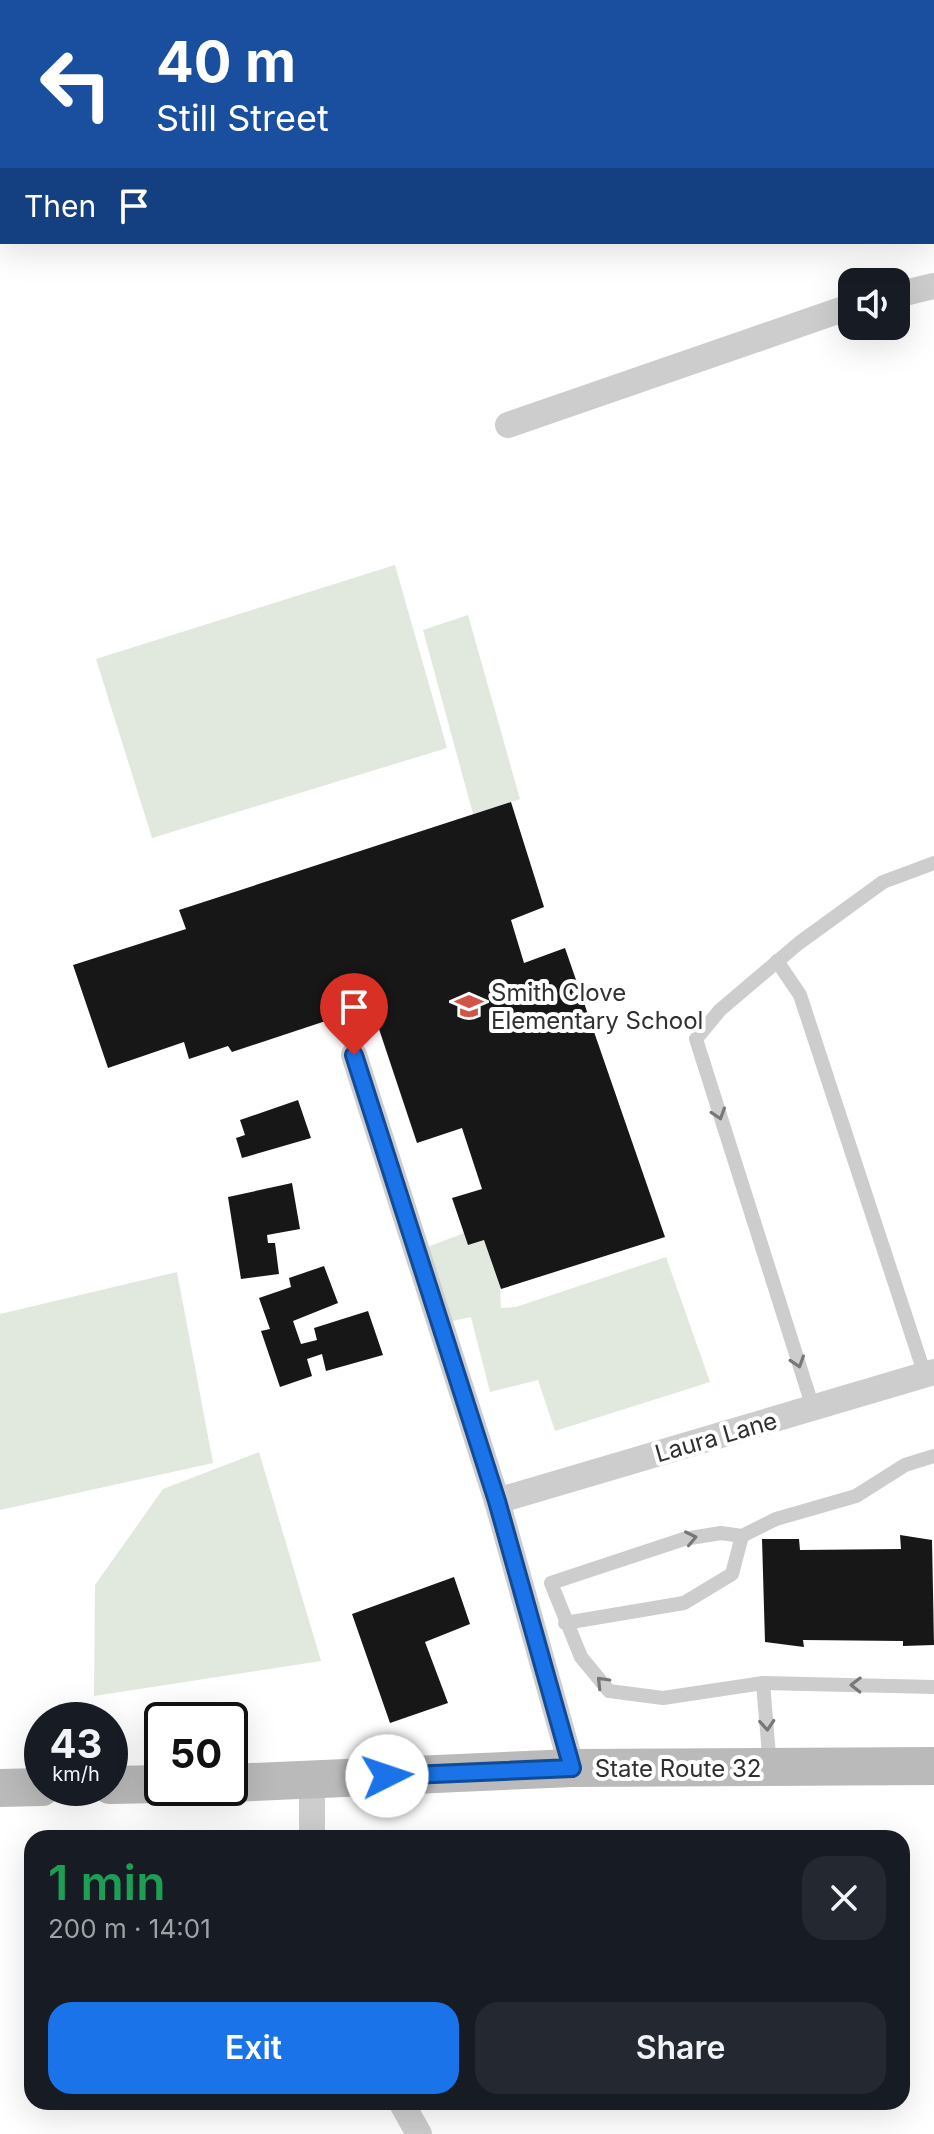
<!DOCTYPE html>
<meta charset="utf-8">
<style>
body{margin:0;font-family:Inter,sans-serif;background:#242831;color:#f1f3f6;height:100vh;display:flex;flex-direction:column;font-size:30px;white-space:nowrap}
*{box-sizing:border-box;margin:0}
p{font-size:26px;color:#9ea1a6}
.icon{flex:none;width:44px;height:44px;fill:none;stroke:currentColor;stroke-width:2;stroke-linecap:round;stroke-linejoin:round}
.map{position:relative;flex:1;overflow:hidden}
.sheet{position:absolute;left:24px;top:1830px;width:886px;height:280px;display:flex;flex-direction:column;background:#171b24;border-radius:24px;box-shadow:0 8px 32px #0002}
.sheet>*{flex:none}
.guide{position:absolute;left:0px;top:0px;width:934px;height:244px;box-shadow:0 8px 32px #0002;background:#1a4fa0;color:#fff;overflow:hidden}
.tools{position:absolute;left:838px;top:268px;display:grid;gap:16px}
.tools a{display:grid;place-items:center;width:72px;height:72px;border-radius:16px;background:#171b24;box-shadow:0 8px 32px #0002;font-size:40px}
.speed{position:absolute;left:24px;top:1702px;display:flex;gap:16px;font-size:40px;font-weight:700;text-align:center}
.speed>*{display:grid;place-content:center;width:104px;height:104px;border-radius:50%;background:#171b24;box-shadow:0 8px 32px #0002;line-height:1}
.speed small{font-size:20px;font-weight:400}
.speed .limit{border:4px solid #111;border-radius:12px;background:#fff;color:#111}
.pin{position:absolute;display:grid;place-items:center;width:68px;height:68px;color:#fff;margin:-82px -34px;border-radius:50% 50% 50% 0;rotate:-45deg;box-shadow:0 0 8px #0007}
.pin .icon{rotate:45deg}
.me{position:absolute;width:88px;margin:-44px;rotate:86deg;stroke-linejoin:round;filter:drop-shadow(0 0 6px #0008)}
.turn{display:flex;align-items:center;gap:28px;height:168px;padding:0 24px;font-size:36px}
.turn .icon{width:104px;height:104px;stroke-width:2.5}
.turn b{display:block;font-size:56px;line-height:68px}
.then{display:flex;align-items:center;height:76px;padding:0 24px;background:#0003;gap:16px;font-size:30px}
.round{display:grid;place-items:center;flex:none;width:84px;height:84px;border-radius:24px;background:#242831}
.headline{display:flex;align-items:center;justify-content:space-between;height:136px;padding:0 24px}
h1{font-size:48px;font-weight:600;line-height:60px;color:#1e9e55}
.cta{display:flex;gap:16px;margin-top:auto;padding:16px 24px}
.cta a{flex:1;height:92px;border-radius:24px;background:#1a73e8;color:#fff;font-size:32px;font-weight:600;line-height:92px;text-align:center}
.cta a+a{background:#242831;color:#f1f3f6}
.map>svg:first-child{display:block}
.green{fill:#e1e8dd}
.building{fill:#171717}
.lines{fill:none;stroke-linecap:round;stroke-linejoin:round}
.service{stroke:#cdcdcd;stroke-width:14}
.minor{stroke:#cdcdcd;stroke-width:26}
.tertiary{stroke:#cdcdcd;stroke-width:32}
.secondary{stroke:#bababa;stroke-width:38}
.rail-casing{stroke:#858585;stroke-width:9}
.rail{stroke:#fff;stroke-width:6;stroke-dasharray:18;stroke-linecap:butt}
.oneway{stroke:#777}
.route-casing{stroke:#114b97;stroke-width:20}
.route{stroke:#1a73e8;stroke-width:14}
.labels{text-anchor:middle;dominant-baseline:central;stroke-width:8;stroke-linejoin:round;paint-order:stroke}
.poi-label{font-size:24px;fill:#303030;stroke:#fff;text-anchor:start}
.street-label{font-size:24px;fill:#303030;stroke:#fff}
</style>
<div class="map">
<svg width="934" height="2134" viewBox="0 0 934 2134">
<rect width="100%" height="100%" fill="#fff"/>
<g class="green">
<polygon points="395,565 447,748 152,838 96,659"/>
<polygon points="468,615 520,799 473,814 423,630"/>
<polygon points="464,1233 484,1240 500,1287 501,1308 516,1307 666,1257 710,1382 555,1431 538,1380 490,1392 471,1317 443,1323 426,1256 430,1246"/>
<polygon points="177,1272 213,1463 0,1510 0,1314"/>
<polygon points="259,1452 321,1661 94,1696 95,1585 163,1489"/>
</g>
<g class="building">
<polygon points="511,802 544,907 511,920 524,963 565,948 665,1237 501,1289 484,1240 468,1245 452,1198 482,1189 462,1128 417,1143 374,1014 379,1011 377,1004 232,1052 228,1046 189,1059 184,1042 108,1068 73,965 186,929 179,910"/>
<polygon points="298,1100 311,1138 242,1158 236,1138 245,1135 240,1120"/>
<polygon points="292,1183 300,1229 267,1235 268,1243 275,1243 279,1274 241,1279 228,1197"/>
<polygon points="324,1266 338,1303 293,1321 301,1344 317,1340 314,1328 368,1311 383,1355 326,1371 322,1354 307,1359 312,1376 280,1387 261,1331 270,1329 259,1298 291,1287 289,1278"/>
<polygon points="900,1535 932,1540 934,1645 903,1646 903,1641 803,1640 804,1647 765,1642 762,1539 799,1539 800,1550 901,1549"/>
<polygon points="454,1577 470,1624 425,1642 448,1703 390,1723 352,1614"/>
</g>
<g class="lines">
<g class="service">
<polyline points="777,961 800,995 925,1375"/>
<polyline points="813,1408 696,1039 720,1010 799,943 883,882 934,863"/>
<polyline points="934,1456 905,1465 856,1496 776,1519 742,1536 721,1533 684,1539 551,1583 581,1657 609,1691 663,1698 763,1683 934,1687"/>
<polyline points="565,1623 684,1603 732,1574 742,1536"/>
<polyline points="763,1683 770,1767"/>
</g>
<g class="minor">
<polyline points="896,295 934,286"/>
<polyline points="508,425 852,306"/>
<polyline points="354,1055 497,1501 572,1768"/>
<polyline points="497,1501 934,1372"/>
<polyline points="312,1838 312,1781"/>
<polyline points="401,2102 419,2134"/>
</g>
<g class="tertiary">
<polyline points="920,0 920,2"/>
<polyline points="932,83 934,94"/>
</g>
<g class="secondary">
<polyline points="230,1783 572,1768 934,1766"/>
<polyline points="110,1785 162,1784"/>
<polyline points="0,1788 42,1787"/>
</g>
<defs>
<g id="rail">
<polyline points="625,0 628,2"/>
<polyline points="932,178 934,179"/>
</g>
</defs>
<use href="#rail" class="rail-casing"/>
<use href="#rail" class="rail"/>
</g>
<defs><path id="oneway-chevron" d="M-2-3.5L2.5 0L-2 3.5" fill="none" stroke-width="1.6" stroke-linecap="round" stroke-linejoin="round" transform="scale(2)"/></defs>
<g class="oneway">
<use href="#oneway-chevron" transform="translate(719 1114) rotate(72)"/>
<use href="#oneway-chevron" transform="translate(798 1362) rotate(72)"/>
<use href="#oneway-chevron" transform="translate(691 1538) rotate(-12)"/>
<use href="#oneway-chevron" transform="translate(602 1682) rotate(-134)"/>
<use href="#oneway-chevron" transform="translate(856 1685) rotate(-179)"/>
<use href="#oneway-chevron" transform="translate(767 1725) rotate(86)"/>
</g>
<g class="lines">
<defs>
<polyline id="route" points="354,1055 497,1501 572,1768 387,1776"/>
</defs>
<use href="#route" class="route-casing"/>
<use href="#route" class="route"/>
</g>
<defs>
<symbol id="school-bare" viewBox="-9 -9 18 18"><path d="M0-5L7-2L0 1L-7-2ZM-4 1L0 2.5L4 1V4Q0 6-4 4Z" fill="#d25446" stroke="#fff" stroke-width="2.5" paint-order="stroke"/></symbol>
</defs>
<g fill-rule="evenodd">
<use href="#school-bare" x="449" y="986" width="40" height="40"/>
</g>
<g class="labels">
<g class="poi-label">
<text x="491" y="992">Smith Clove<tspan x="491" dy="28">Elementary School</tspan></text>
</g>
<g class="street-label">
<text transform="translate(716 1437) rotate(-16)">Laura Lane</text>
<text x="678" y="1768">State Route 32</text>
</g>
</g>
</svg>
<div class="tools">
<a><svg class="icon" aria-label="sound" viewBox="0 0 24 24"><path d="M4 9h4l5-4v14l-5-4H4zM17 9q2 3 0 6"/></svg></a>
</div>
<div class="speed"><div>43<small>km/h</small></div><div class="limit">50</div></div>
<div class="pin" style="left:354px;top:1055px;background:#d93025"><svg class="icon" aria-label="arrive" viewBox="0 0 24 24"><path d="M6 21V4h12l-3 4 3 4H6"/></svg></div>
<svg class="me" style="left:387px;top:1776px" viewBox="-20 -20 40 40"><circle r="19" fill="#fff"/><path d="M0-13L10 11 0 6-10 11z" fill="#1a73e8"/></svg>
<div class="guide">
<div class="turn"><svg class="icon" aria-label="left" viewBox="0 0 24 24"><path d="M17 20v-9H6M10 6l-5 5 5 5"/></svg><div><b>40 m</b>Still Street</div></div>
<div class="then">Then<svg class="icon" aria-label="arrive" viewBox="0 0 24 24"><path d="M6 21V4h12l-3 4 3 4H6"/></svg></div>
</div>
<section class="sheet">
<div class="headline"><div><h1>1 min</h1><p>200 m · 14:01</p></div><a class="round"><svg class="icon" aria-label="close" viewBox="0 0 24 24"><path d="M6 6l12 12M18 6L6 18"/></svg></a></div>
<div class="cta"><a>Exit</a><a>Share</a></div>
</section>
</div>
